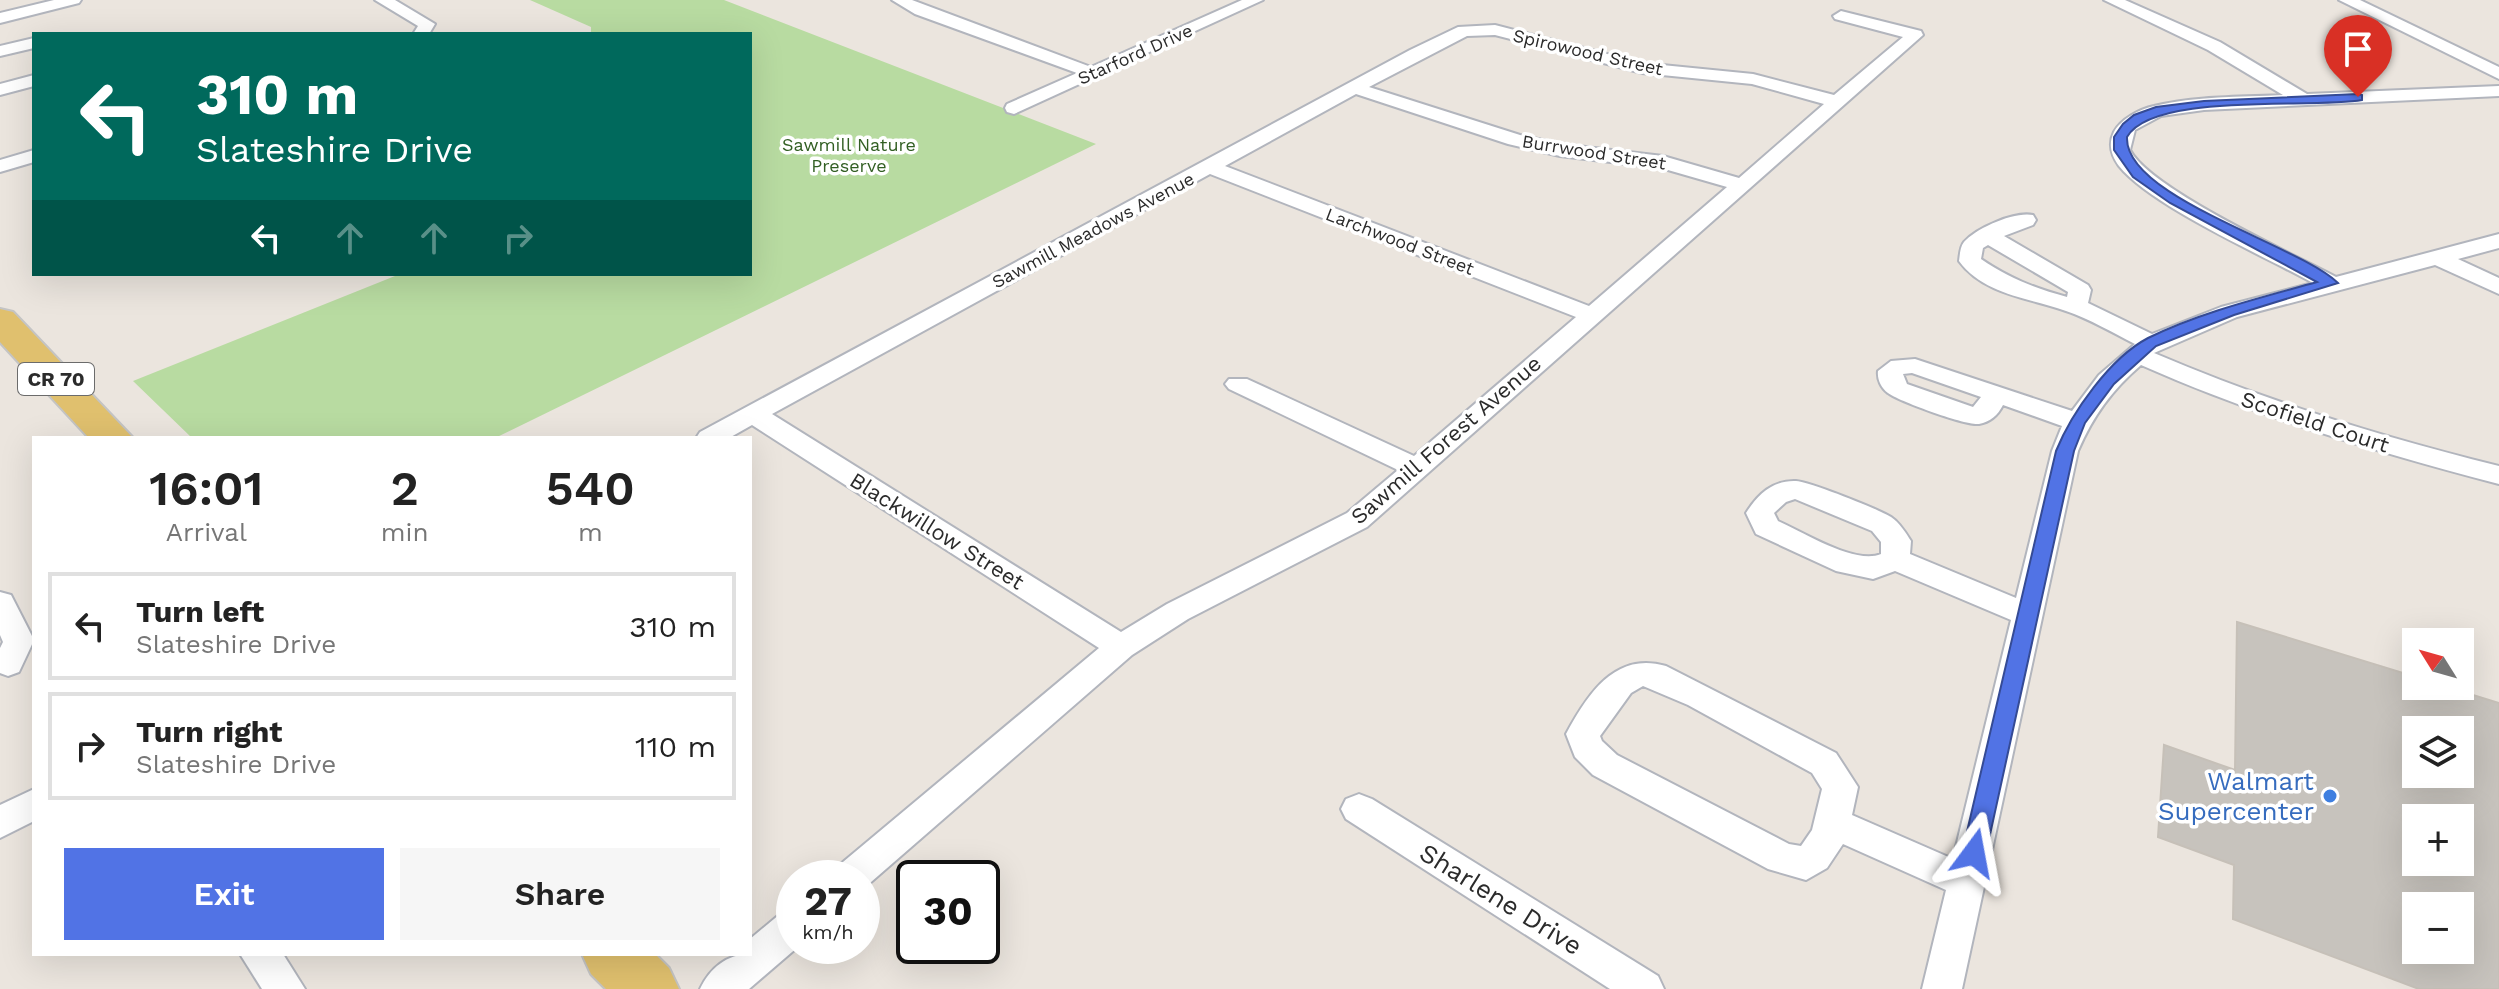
<!DOCTYPE html>
<meta charset="utf-8">
<style>
body{margin:0;font-family:"Work Sans",sans-serif;background:#f6f6f6;color:#222;height:100vh;display:flex;flex-direction:column;font-size:30px;white-space:nowrap}
*{box-sizing:border-box;margin:0}
p{font-size:26px;color:#767676}
.icon{flex:none;width:44px;height:44px;fill:none;stroke:currentColor;stroke-width:2;stroke-linecap:round;stroke-linejoin:round}
.map{position:relative;flex:1;overflow:hidden}
.details{position:absolute;left:32px;top:436px;width:720px;height:520px;display:flex;flex-direction:column;background:#fff;border-radius:0px;box-shadow:0 8px 32px #0002}
.details>*{flex:none}
.hud{position:absolute;left:32px;top:32px;width:720px;height:244px;border-radius:0px;box-shadow:0 8px 32px #0002;background:#00695c;color:#fff;overflow:hidden}
.needle{width:52px;rotate:307deg}
.tools{position:absolute;left:2402px;top:628px;display:grid;gap:16px}
.tools a{display:grid;place-items:center;width:72px;height:72px;border-radius:0px;background:#fff;box-shadow:0 8px 32px #0002;font-size:40px}
.speed{position:absolute;left:776px;top:860px;display:flex;gap:16px;font-size:40px;font-weight:700;text-align:center}
.speed>*{display:grid;place-content:center;width:104px;height:104px;border-radius:50%;background:#fff;box-shadow:0 8px 32px #0002;line-height:1}
.speed small{font-size:20px;font-weight:400}
.speed .limit{border:4px solid #111;border-radius:12px;background:#fff;color:#111}
.pin{position:absolute;display:grid;place-items:center;width:68px;height:68px;color:#fff;margin:-82px -34px;border-radius:50% 50% 50% 0;rotate:-45deg;box-shadow:0 0 8px #0007}
.pin .icon{rotate:45deg}
.me{position:absolute;width:88px;margin:-44px;rotate:13deg;stroke-linejoin:round;filter:drop-shadow(0 0 6px #0008)}
.turn{display:flex;align-items:center;gap:28px;height:168px;padding:0 32px;font-size:36px}
.turn .icon{width:104px;height:104px;stroke-width:2.5}
.turn b{display:block;font-size:56px;line-height:68px}
.lanes{display:flex;align-items:center;height:76px;padding:0 32px;background:#0003;justify-content:center;gap:40px;direction:ltr}
.lanes .off{opacity:.35}
.eta{display:flex;justify-content:space-evenly;align-items:center;height:136px;text-align:center}
.eta b{font-size:48px;font-weight:600;line-height:56px}
.action{display:flex;gap:16px;margin-top:auto;padding:16px 32px}
.action a{flex:1;height:92px;border-radius:0px;background:#5173e5;color:#fff;font-size:32px;font-weight:600;line-height:92px;text-align:center}
.action a+a{background:#f6f6f6;color:#222}
ul{padding:0;list-style:none}
li{display:flex;align-items:center;gap:24px;height:108px;margin:0 16px 12px;padding:0 16px;border:4px solid #e0e0e0;border-radius:0px}
li div{flex:1}
li b{display:block;font-size:30px}
li em{font-style:normal}
.map>svg:first-child{display:block}
.green{fill:#b8dba1}
.building{fill:#c7c3bd;stroke:#c6c0b8;stroke-width:2;fill-rule:evenodd}
.lines{fill:none;stroke-linecap:round;stroke-linejoin:round}
.street-casing{stroke:#b2b5bd;stroke-width:4}
.primary-casing{stroke:#c4c4c4;stroke-width:4}
.street{fill:#fff;fill-rule:evenodd}
.primary{fill:#e0c06e;fill-rule:evenodd}
.route{fill:#5173e5;stroke:#354b95;stroke-width:2}
.shop-dot{fill:#3f7fe0;stroke:#fff;stroke-width:3}
.labels{text-anchor:middle;dominant-baseline:central;stroke-width:7;stroke-linejoin:round;paint-order:stroke}
.far-street-label{font-size:18px;fill:#2b2b2b;stroke:#fff}
.far-park-label{font-size:18px;fill:#325f23;stroke:#fff}
.shield{fill:#fff;stroke:#6b6b6b;stroke-width:2}
.shield-label{font-size:20px;font-weight:bold;fill:#2b2b2b}
.street-label{font-size:22px;fill:#2b2b2b;stroke:#fff}
.near-shop-label{font-size:26px;fill:#366cbe;stroke:#fff;text-anchor:end}
.near-street-label{font-size:26px;fill:#2b2b2b;stroke:#fff}
</style>
<div class="map">
<svg width="2499" height="989" viewBox="0 0 2499 989">
<rect width="100%" height="100%" fill="#ebe5de"/>
<polygon class="green" points="530,0 724,0 1096,144 495,438 192,438 133,381 400,274 750,274 750,34 591,34 591,27"/>
<path class="building" d="M2237 622 2416 677V686H2444L2499 703V989H2419L2233 919 2234 865 2158 837 2164 745 2235 770ZM2416 730H2460V774H2416ZM2416 818H2460V862H2416ZM2416 906H2460V950H2416Z"/>
<g class="lines">
<defs>
<g id="street">
<polygon points="54,0 81,0 79,3 0,23 0,13"/>
<polygon points="375,0 395,0 435,24 429,34 413,34 418,26"/>
<polygon points="892,0 912,0 1091,67 1242,0 1263,0 1014,114 1007,112 1005,108 1007,104 1077,73 915,14"/>
<path d="M2104 0H2125L2220 42 2307 94 2499 86V96L2204 110 2161 116 2135 130 2130 150C2150 189 2291 253 2336 277L2499 234V248L2458 259 2499 278V294L2435 265 2237 317 2154 353C2266 401 2381 437 2499 466V484C2377 452 2256 416 2141 365 2112 390 2093 416 2078 451L1962 989H1922L1946 890 1843 844 1827 868 1806 880 1768 869 1593 775 1575 757 1566 734C1588 693 1616 651 1666 666L1836 753 1858 787 1852 815 1953 859 2011 620 1895 571 1873 579 1836 571 1756 534 1746 513C1758 494 1773 480 1796 481 1810 482 1878 509 1891 517 1899 522 1906 533 1911 541L1910 554 2016 598 2052 451 2062 426 2003 405C1998 415 1990 422 1979 424 1967 426 1898 401 1888 393 1881 388 1877 379 1878 371L1891 361 1915 359 2072 411 2099 375 2135 344C2113 333 2090 319 2066 311 2030 298 1984 295 1959 261 1960 254 1960 247 1964 242 1976 228 2015 211 2033 215L2036 220 2033 225 2004 236 2088 285 2091 290 2088 303 2152 334 2221 307 2313 283C2264 256 2151 206 2119 166 2111 155 2108 144 2114 132 2121 119 2140 109 2154 106 2196 96 2240 97 2283 95L2208 50ZM1988 245 2068 292 2067 297C2034 288 2009 278 1981 259L1983 248ZM1912 373 1981 397 1973 407 1907 384 1903 374ZM1795 499 1872 531 1881 542V554C1855 565 1803 532 1778 521L1774 513 1786 502ZM1643 686 1688 705 1812 773 1822 789 1812 830 1801 846 1789 844 1617 755 1602 741 1600 736 1631 693Z"/>
<polygon points="2339,0 2360,0 2499,67 2499,79"/>
<path d="M1841 11 1921 31 1923 35 1367 527 1188 619 1132 655 863 889 862 878H831L837 867 1099 648 752 425 729 438H696L700 432 1410 50 1458 27 1495 25 1642 63 1753 74 1834 95 1903 37 1835 19 1833 16ZM1495 35 1642 73 1752 84 1824 104 1739 178 1663 156 1560 144 1520 135 1369 87 1467 36ZM1356 94 1508 144 1560 156 1661 168 1727 187 1589 306 1225 166ZM1210 174 1576 317 1414 456 1247 379H1229L1225 384 1229 389 1398 470 1347 513 1167 604 1121 632 772 414Z"/>
<polygon points="34,38 34,48 0,56 0,46"/>
<polygon points="34,75 34,86 0,95 0,84"/>
<polygon points="34,150 34,162 0,172 0,160"/>
<polygon points="0,592 11,595 34,640 19,672 8,676 0,673 0,648 3,642 0,635"/>
<polygon points="34,789 34,821 0,838 0,805"/>
<polygon points="1359,794 1372,799 1658,976 1664,989 1610,989 1346,819 1341,809 1346,799"/>
<path d="M794 909V946H799L749 989H700C710 968 727 954 750 954V939L780 914Z"/>
<polygon points="240,954 283,954 305,989 262,989"/>
</g>
<g id="primary">
<polygon points="0,309 13,312 133,438 89,438 0,342"/>
<polygon points="582,954 655,954 669,968 679,989 606,989 591,974"/>
</g>
</defs>
<use href="#street" class="street-casing"/>
<use href="#primary" class="primary-casing"/>
<use href="#street" class="street"/>
<use href="#primary" class="primary"/>
</g>
<path class="route" d="M2358 94 2362 95V100C2311 109 2153 92 2127 137 2124 197 2299 245 2338 283L2234 315 2156 346 2114 384 2085 423 2074 451 1986 853 1982 860 1974 863 1965 860 1962 853 2056 451C2072 412 2110 358 2148 338 2201 312 2260 298 2317 282L2170 203 2133 177 2114 150V137L2123 124 2134 115 2156 107 2204 101Z"/>
<circle class="shop-dot" cx="2330" cy="796" r="8"/>
<g class="labels">
<g class="far-street-label">
<text transform="translate(1588 52) rotate(13)">Spirowood Street</text>
<text transform="translate(1135 54) rotate(-24)">Starford Drive</text>
<text transform="translate(1594 152) rotate(9)">Burrwood Street</text>
<text transform="translate(1093 230) rotate(-28)">Sawmill Meadows Avenue</text>
<text transform="translate(1400 241) rotate(21)">Larchwood Street</text>
</g>
<g class="far-park-label">
<text x="849" y="144">Sawmill Nature<tspan x="849" dy="21">Preserve</tspan></text>
</g>
<rect class="shield" x="18" y="363" width="76" height="32" rx="6"/>
<g class="shield-label">
<text x="56" y="379">CR 70</text>
</g>
<g class="street-label">
<text transform="translate(2315 422) rotate(18)">Scofield Court</text>
<text transform="translate(1446 440) rotate(-41)">Sawmill Forest Avenue</text>
<text transform="translate(937 531) rotate(32)">Blackwillow Street</text>
</g>
<g class="near-shop-label">
<text x="2314" y="781">Walmart<tspan x="2314" dy="30">Supercenter</tspan></text>
</g>
<g class="near-street-label">
<text transform="translate(1501 899) rotate(32)">Sharlene Drive</text>
</g>
</g>
</svg>
<div class="tools">
<a><svg class="needle" viewBox="-14 -14 28 28"><path d="M0-13l5 13h-10z" fill="#e53935"/><path d="M0 13l5-13h-10z" fill="#767676"/></svg></a>
<a><svg class="icon" aria-label="layers" viewBox="0 0 24 24"><path d="M12 4l9 5-9 5-9-5zM3 14l9 5 9-5"/></svg></a>
<a>+</a>
<a>−</a>
</div>
<div class="speed"><div>27<small>km/h</small></div><div class="limit">30</div></div>
<div class="pin" style="left:2358px;top:97px;background:#d93025"><svg class="icon" aria-label="arrive" viewBox="0 0 24 24"><path d="M6 21V4h12l-3 4 3 4H6"/></svg></div>
<svg class="me" style="left:1974px;top:853px" viewBox="-20 -20 40 40"><path d="M0-17L14 15 0 8-14 15z" fill="#5173e5" stroke="#fff" stroke-width="4"/></svg>
<div class="hud">
<div class="turn"><svg class="icon" aria-label="left" viewBox="0 0 24 24"><path d="M17 20v-9H6M10 6l-5 5 5 5"/></svg><div><b>310 m</b>Slateshire Drive</div></div>
<div class="lanes"><svg class="icon" aria-label="left" viewBox="0 0 24 24"><path d="M17 20v-9H6M10 6l-5 5 5 5"/></svg><svg class="icon off" aria-label="ahead" viewBox="0 0 24 24"><path d="M12 20V5M6 11l6-6 6 6"/></svg><svg class="icon off" aria-label="ahead" viewBox="0 0 24 24"><path d="M12 20V5M6 11l6-6 6 6"/></svg><svg class="icon off" aria-label="right" viewBox="0 0 24 24"><path d="M7 20v-9h11M14 6l5 5-5 5"/></svg></div>
</div>
<section class="details">
<div class="eta">
<div><b>16:01</b><p>Arrival</p></div>
<div><b>2</b><p>min</p></div>
<div><b>540</b><p>m</p></div>
</div>
<ul>
<li><svg class="icon" aria-label="left" viewBox="0 0 24 24"><path d="M17 20v-9H6M10 6l-5 5 5 5"/></svg><div><b>Turn left</b><p>Slateshire Drive</p></div><em>310 m</em></li>
<li><svg class="icon" aria-label="right" viewBox="0 0 24 24"><path d="M7 20v-9h11M14 6l5 5-5 5"/></svg><div><b>Turn right</b><p>Slateshire Drive</p></div><em>110 m</em></li>
</ul>
<div class="action"><a>Exit</a><a>Share</a></div>
</section>
</div>
